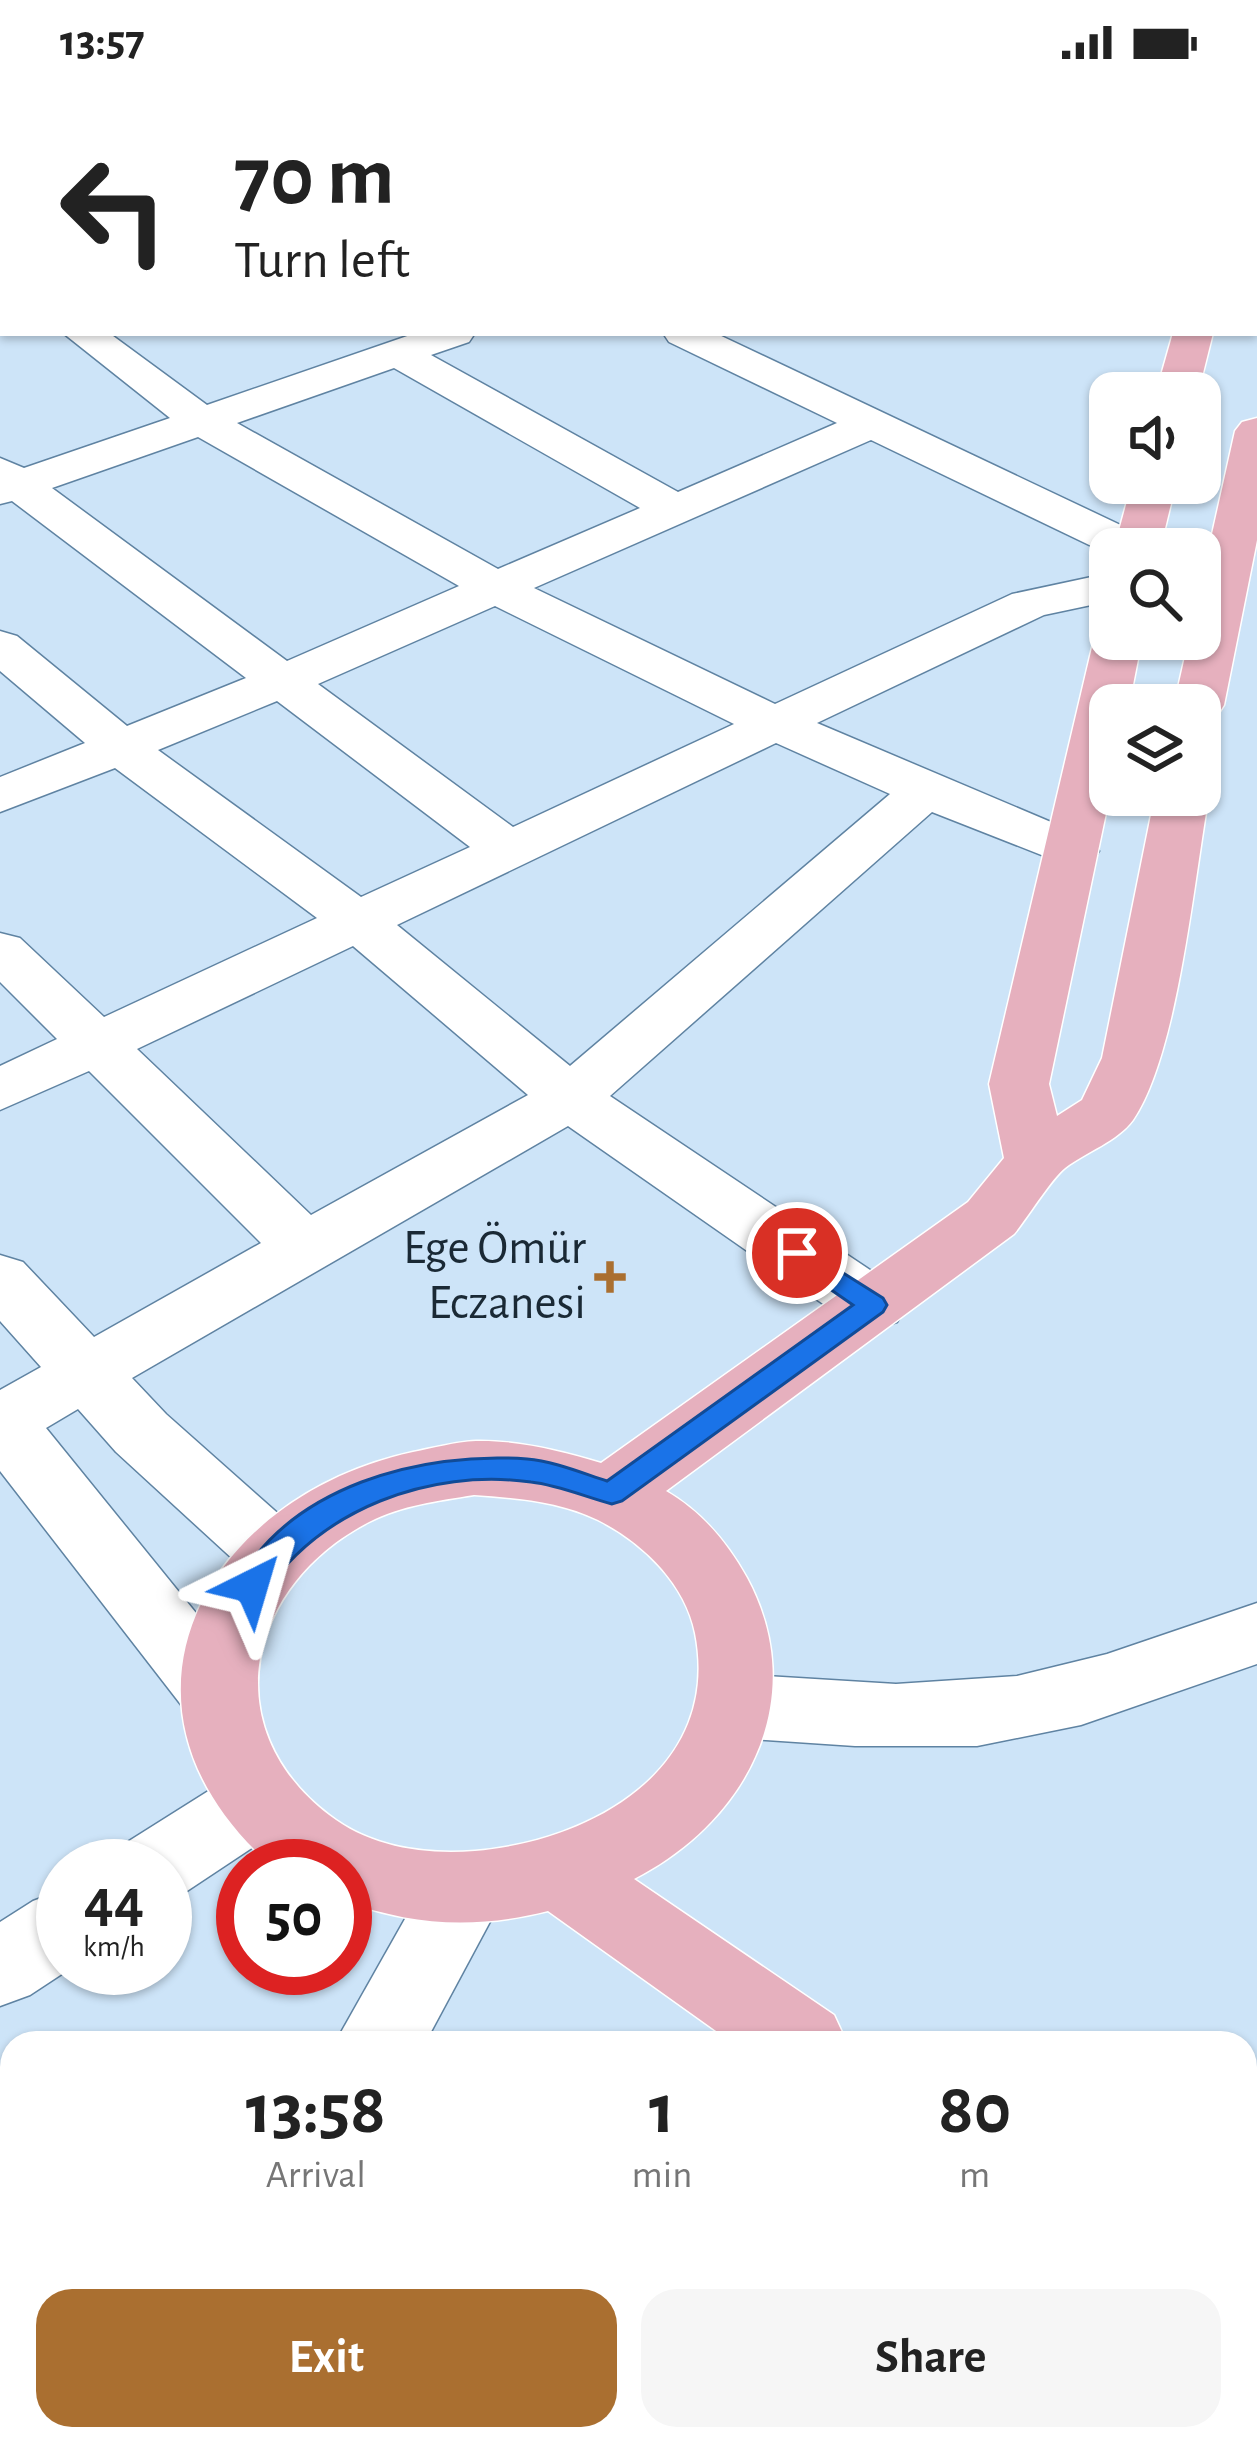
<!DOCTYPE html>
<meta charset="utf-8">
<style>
body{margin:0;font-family:"Alegreya Sans",sans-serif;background:#f6f6f6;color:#222;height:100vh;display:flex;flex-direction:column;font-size:45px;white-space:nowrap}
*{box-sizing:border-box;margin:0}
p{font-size:39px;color:#767676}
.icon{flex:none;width:66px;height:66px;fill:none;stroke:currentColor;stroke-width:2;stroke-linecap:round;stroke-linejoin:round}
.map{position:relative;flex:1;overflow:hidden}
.details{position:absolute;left:0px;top:1947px;width:1257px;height:420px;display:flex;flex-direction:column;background:#fff;border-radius:36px 36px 0 0;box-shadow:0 3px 9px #0004}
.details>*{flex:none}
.hud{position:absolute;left:0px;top:0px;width:1257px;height:252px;box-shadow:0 3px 9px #0004;background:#fff;color:#222;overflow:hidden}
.controls{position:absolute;left:1089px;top:288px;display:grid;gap:24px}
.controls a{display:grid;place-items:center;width:132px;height:132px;border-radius:24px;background:#fff;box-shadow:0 3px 9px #0004;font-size:60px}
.speed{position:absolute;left:36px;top:1755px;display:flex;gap:24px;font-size:60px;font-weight:700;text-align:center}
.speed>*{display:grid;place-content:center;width:156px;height:156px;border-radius:50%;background:#fff;box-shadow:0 3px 9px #0004;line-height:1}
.speed small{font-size:30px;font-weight:400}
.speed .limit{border:18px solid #d22;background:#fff;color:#111}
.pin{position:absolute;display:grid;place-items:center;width:102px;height:102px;color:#fff;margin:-51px;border:6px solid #fff;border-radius:50%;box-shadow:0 3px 12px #0007}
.me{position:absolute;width:132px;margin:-66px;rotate:40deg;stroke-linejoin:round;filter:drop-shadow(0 0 9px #0008)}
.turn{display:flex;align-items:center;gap:42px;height:252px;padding:0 36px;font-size:54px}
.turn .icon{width:156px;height:156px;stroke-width:2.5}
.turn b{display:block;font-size:84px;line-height:102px}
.eta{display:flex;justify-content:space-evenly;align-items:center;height:204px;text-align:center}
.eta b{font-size:72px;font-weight:700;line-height:84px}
.button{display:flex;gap:24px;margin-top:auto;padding:24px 36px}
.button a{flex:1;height:138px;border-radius:36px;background:#aa6f30;color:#fff;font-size:48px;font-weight:700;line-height:138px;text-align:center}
.button a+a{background:#f6f6f6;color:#222}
.status{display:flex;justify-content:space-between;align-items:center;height:84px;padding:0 60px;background:#fff;direction:ltr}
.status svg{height:33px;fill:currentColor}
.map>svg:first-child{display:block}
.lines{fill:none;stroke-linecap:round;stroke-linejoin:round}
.minor-casing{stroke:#5f83a2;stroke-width:3}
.major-casing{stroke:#fff;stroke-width:3}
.minor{fill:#fff;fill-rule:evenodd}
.major{fill:#e6b0be;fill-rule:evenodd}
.route{fill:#1a73e8;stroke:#114b97;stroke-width:3}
.poi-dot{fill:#aa6f30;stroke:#cde4f8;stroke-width:4.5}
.labels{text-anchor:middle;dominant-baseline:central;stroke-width:9;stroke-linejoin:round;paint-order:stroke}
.poi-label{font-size:48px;fill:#1a2935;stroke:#cde4f8;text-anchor:end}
</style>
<div class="status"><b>13:57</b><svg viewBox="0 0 49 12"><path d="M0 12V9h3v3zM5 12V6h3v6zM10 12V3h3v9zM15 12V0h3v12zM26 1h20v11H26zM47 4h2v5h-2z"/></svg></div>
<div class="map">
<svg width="1257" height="2367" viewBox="0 0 1257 2367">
<rect width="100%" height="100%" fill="#cde4f8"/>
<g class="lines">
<defs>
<g id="minor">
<polygon points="206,0 242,0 244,3 208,3"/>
<polygon points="267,0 312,0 265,3"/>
<polygon points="652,0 696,0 650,3"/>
<polygon points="738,0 776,0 778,3 740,3"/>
<polygon points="1136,0 1176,0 1134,3"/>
<polygon points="0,6 3,7 3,28 0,28"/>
<polygon points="0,176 3,177 3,202 0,201"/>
<path d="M63 249H109L207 321 416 249H475L469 258 431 271 678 408 837 339 669 258 663 249H715L1150 455 1157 465H1110V471L871 356 534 504 775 620 1012 510 1110 489V517L1044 531 817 639 1091 755 1099 767 1091 779 1072 783 932 728 610 1012 897 1204 907 1221 897 1238 873 1245 849 1238 568 1042 132 1294 166 1330 300 1449 311 1469 300 1489 274 1498 248 1489 116 1368 78 1325 46 1344 243 1587 255 1609 243 1631 216 1641 189 1631 0 1387V1306L41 1283 0 1237V1171L23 1178 94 1253 261 1159 89 987 0 1026V982L57 955 0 898V849L20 854 104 933 317 834 115 684 0 728V693L85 659 0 587V547L17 552 127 642 246 594 12 417 0 420V374L24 384 170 334ZM394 284 640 424 498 485 237 339ZM198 353 459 502 287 577 52 404ZM495 522 734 640 513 743 318 600ZM277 617 470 763 361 813 158 666ZM776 659 890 710 570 982 397 841ZM353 862 528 1011 311 1131 137 965Z"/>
<polygon points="1257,1519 1257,1580 1081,1641 977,1662 855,1662 735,1654 707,1645 696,1622 707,1599 735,1590 896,1600 1017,1592 1107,1570"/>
<polygon points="257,1684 285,1694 297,1718 285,1742 187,1807 165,1815 165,1782 117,1782 129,1757 229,1694"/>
<polygon points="465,1770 494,1780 507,1806 425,1959 335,1959 436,1780"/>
<polygon points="63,1806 63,1884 71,1884 30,1911 0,1922 0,1838 33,1817"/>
<polygon points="105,2355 204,2355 199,2367 100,2367"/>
</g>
<g id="major">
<polygon points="1244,0 1257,0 1257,26 1254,3 1242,3"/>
<polygon points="1173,249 1213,249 1198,309 1156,309"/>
<polygon points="1257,334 1257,456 1224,621 1217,632 1200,636 1200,621 1174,621 1189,555 1200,555 1200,504 1235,347 1242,338"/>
<polygon points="1132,399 1176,399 1160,465 1114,465"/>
<path d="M1110 542V555H1142L1129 621H1110V710L1049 1000 1057 1032 1082 1016 1102 974 1155 711H1200V700L1209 711C1194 795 1178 970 1133 1036 1118 1057 1086 1068 1065 1084 1051 1095 1028 1133 1014 1150L666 1407C702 1428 727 1458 747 1494 811 1613 749 1736 634 1795L834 1931 847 1959H733L548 1827C476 1845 414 1842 345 1817V1782H272C90 1622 203 1414 413 1368 433 1364 455 1358 476 1357 517 1356 562 1367 601 1379L968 1118 1004 1074 989 1000 1094 555 1101 545ZM474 1411C516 1414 559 1417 598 1436 642 1458 685 1499 695 1549 722 1685 592 1757 475 1767 424 1771 370 1763 329 1731 214 1643 247 1501 369 1438 402 1421 438 1417 474 1411Z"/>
<polygon points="1245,2234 1257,2239 1257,2339 1245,2334"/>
</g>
</defs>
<use href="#minor" class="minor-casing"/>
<use href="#major" class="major-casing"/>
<use href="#minor" class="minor"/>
<use href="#major" class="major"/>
</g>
<path class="route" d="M797 1160 883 1214 887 1221 883 1228 622 1417 612 1420C586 1413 558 1401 531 1398 429 1384 320 1425 263 1511H241L236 1502C289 1402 421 1367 527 1375 553 1377 582 1389 607 1397L853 1221 788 1176 784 1169 788 1162Z"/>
<path class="poi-dot" d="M604 1175h12v12h12v12h-12v12h-12v-12h-12v-12h12z"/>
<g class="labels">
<g class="poi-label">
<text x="586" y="1165">Ege Ömür<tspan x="586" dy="55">Eczanesi</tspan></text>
</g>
</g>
</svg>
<div class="controls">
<a><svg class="icon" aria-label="sound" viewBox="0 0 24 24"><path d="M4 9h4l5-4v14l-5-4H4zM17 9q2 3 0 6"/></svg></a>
<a><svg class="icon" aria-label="search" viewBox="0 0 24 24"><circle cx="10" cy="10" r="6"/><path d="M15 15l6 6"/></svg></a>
<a><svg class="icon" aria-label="layers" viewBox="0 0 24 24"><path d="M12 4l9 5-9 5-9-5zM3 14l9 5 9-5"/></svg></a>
</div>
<div class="speed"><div>44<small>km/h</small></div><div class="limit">50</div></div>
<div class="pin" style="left:797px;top:1169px;background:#d93025"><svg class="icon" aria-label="arrive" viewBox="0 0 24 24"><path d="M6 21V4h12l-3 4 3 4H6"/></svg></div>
<svg class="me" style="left:252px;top:1502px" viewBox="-20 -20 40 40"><path d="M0-17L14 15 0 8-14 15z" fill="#1a73e8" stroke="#fff" stroke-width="4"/></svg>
<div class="hud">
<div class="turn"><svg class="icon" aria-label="left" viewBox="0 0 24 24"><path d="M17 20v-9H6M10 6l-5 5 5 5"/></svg><div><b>70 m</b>Turn left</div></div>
</div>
<section class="details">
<div class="eta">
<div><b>13:58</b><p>Arrival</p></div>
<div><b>1</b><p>min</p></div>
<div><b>80</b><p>m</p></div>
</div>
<div class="button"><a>Exit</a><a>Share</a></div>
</section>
</div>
